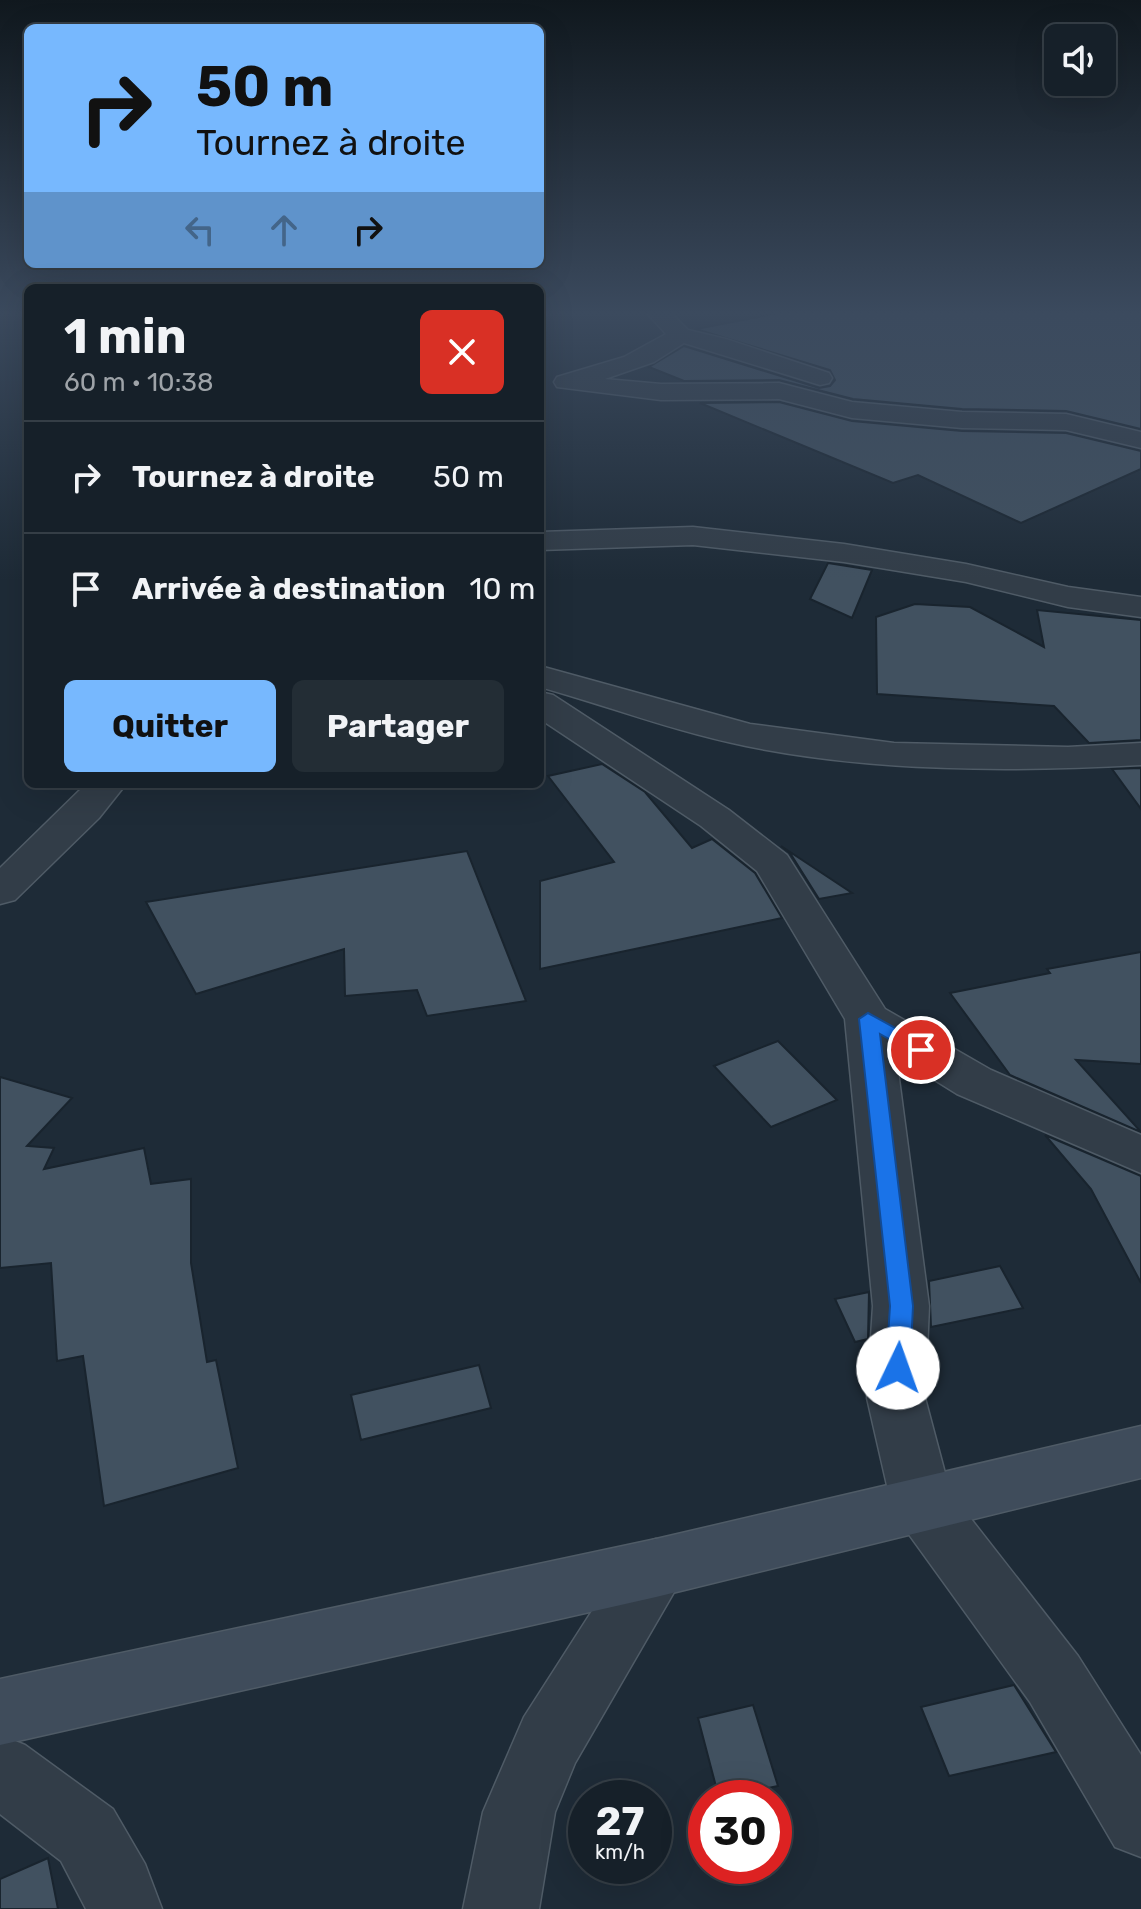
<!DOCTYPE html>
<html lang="fr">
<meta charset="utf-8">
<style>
body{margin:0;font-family:Rubik,sans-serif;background:#232d35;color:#f1f3f6;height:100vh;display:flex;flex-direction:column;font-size:30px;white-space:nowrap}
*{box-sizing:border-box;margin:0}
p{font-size:26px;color:#9ea3a8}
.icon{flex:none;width:44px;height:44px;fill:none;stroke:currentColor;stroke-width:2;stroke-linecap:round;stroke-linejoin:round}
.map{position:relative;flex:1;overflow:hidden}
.sheet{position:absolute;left:24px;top:284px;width:520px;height:504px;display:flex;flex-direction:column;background:#162029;border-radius:12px;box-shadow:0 8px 32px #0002,0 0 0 2px #353e46}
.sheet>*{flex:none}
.guide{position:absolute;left:24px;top:24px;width:520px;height:244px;border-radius:12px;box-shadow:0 8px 32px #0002,0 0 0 2px #353e46;background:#77b8fe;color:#111;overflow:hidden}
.fabs{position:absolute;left:1044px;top:24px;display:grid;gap:16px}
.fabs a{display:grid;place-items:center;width:72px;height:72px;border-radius:12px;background:#162029;box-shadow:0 8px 32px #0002,0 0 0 2px #353e46;font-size:40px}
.speed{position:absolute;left:568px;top:1780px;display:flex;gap:16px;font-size:40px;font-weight:700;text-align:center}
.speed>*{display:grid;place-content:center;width:104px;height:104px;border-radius:50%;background:#162029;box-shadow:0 8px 32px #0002,0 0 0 2px #353e46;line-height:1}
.speed small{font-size:20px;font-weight:400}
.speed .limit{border:12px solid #d22;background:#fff;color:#111}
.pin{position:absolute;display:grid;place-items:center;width:68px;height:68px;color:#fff;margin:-34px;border:4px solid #fff;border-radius:50%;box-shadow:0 2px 8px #0007}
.me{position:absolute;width:88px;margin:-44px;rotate:3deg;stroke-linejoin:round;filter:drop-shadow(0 0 6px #0008)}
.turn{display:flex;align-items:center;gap:28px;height:168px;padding:0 40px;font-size:36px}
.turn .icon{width:104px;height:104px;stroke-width:2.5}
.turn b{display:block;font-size:56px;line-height:68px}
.lanes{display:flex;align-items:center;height:76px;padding:0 40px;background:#0003;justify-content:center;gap:40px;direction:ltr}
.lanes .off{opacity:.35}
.round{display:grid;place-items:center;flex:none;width:84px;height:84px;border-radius:12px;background:#232d35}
.head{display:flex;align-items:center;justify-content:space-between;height:136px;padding:0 40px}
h1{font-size:48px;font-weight:700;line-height:60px}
.action{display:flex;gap:16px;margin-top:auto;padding:16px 40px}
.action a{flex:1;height:92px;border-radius:12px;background:#77b8fe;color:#111;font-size:32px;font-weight:700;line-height:92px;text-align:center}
.action a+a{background:#232d35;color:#f1f3f6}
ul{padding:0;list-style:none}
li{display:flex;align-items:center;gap:24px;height:112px;padding:0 40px;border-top:2px solid #353e46}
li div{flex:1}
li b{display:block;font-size:30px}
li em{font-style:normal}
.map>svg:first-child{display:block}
.building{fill:#415160;stroke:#19242e;stroke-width:2}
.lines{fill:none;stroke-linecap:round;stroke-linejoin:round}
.minor-casing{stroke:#4f5b66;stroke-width:3}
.secondary-casing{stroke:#4f5b66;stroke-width:3}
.minor{fill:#323d48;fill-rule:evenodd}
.secondary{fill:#3f4c5b;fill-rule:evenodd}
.route{fill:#1a73e8;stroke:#114b97;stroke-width:2}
</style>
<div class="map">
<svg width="1141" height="1909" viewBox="0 0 1141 1909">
<rect width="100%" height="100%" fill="#1e2b37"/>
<g class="building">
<polygon points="779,313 1141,313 1141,429 1066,411 962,409 853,399 779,380 684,381 649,367 684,346 819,388 830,386 835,380 830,370 696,329"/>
<polygon points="779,402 852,421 962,431 1066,433 1141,451 1141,469 1021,523 918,475 893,483 700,403"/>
<polygon points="828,563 872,570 852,618 810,599"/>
<polygon points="915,604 970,607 1044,647 1037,610 1141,620 1141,740 1089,743 1054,706 877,694 876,617"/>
<polygon points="602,764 645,792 692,848 712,839 755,873 782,918 540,969 540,881 614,862 548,776"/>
<polygon points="1141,768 1141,809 1112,769"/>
<polygon points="781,846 852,893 819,899 790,853"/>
<polygon points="467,851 526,1001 427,1016 417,990 345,996 344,949 196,994 146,902"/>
<polygon points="1141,952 1141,1064 1076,1060 1141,1132 1010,1075 950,993 1050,973 1047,969"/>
<polygon points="778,1041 837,1100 771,1127 714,1066"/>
<polygon points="0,1077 72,1098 27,1146 54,1148 44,1169 144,1148 151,1184 191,1179 191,1263 207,1362 216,1360 238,1468 104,1506 83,1356 57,1361 51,1263 0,1268"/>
<polygon points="1045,1135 1141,1176 1141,1283 1091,1189"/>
<polygon points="1000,1266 1023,1308 931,1327 929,1281"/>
<polygon points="869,1292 868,1339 855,1342 835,1299"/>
<polygon points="479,1365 491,1408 361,1440 351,1395"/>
<polygon points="1014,1685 1056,1752 949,1776 921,1707"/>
<polygon points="753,1705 778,1786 719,1798 698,1718"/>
<polygon points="48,1858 58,1909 0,1909 0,1879"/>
</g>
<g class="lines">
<defs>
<g id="minor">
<polygon points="647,313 671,313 688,330 726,339 829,373 832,378 829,383 820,385 684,343 654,362 605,379 661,384 779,383 852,402 962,412 1066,414 1141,432 1141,448 1066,430 962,428 852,418 779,399 661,400 557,387 554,382 557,377 624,357 666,334"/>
<polygon points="693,527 844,544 966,564 1068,587 1141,597 1141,617 1068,607 966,582 844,562 693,545 540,550 540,532"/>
<path d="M540 666 750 724 894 743 1068 747 1141 743V765C1012 772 873 772 746 746 676 732 608 706 540 687Z"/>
<polygon points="540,692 553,695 729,810 787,855 885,1009 991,1070 1141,1135 1141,1173 957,1094 896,1056 929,1306 925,1398 950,1492 1078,1656 1141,1755 1141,1857 1115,1847 1030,1702 900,1522 891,1503 867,1398 873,1306 845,1019 757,871 701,826 540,719"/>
<polygon points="86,784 126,784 99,818 15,900 0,904 0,868"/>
<polygon points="656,1539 679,1547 688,1568 575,1763 555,1812 539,1909 463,1909 483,1812 524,1717 633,1547"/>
<polygon points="0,1735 25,1745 113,1809 145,1864 162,1909 86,1909 61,1861 0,1814"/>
</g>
<polygon id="secondary" points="1141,1426 1141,1478 656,1597 0,1745 0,1679 656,1539"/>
</defs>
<use href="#minor" class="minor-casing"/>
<use href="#secondary" class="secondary-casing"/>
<use href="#minor" class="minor"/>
<use href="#secondary" class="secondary"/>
</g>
<linearGradient id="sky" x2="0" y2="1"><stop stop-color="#10181e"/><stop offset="0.54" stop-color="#3b4a5e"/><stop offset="1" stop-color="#3b4a5e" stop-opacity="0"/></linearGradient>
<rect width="1141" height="580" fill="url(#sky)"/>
<polygon class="route" points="868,1013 928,1046 931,1050 921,1057 880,1034 913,1306 910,1368 906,1374 898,1377 890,1374 886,1368 890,1306 859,1019"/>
</svg>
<div class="fabs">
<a><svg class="icon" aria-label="sound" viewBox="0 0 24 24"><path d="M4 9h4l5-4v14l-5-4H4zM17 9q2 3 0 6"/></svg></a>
</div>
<div class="speed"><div>27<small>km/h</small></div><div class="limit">30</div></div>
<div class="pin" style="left:921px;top:1050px;background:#d93025"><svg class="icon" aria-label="arrive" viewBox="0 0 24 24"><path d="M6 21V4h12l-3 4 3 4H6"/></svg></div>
<svg class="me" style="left:898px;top:1368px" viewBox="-20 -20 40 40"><circle r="19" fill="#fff"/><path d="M0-13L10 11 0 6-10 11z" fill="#1a73e8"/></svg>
<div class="guide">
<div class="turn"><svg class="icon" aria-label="right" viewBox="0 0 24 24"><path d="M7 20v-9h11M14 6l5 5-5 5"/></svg><div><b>50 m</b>Tournez à droite</div></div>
<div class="lanes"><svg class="icon off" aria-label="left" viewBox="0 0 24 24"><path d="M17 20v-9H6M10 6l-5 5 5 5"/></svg><svg class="icon off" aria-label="ahead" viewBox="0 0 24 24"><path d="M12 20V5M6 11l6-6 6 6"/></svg><svg class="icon" aria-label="right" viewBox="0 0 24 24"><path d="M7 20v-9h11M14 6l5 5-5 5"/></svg></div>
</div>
<section class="sheet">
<div class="head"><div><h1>1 min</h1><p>60 m · 10:38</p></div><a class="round" style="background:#d93025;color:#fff"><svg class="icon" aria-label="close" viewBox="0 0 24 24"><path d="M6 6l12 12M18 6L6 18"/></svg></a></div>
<ul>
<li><svg class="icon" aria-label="right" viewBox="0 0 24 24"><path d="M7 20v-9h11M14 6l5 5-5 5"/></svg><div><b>Tournez à droite</b></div><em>50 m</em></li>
<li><svg class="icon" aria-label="arrive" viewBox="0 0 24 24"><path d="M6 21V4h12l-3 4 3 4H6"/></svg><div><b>Arrivée à destination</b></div><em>10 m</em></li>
</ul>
<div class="action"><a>Quitter</a><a>Partager</a></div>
</section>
</div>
